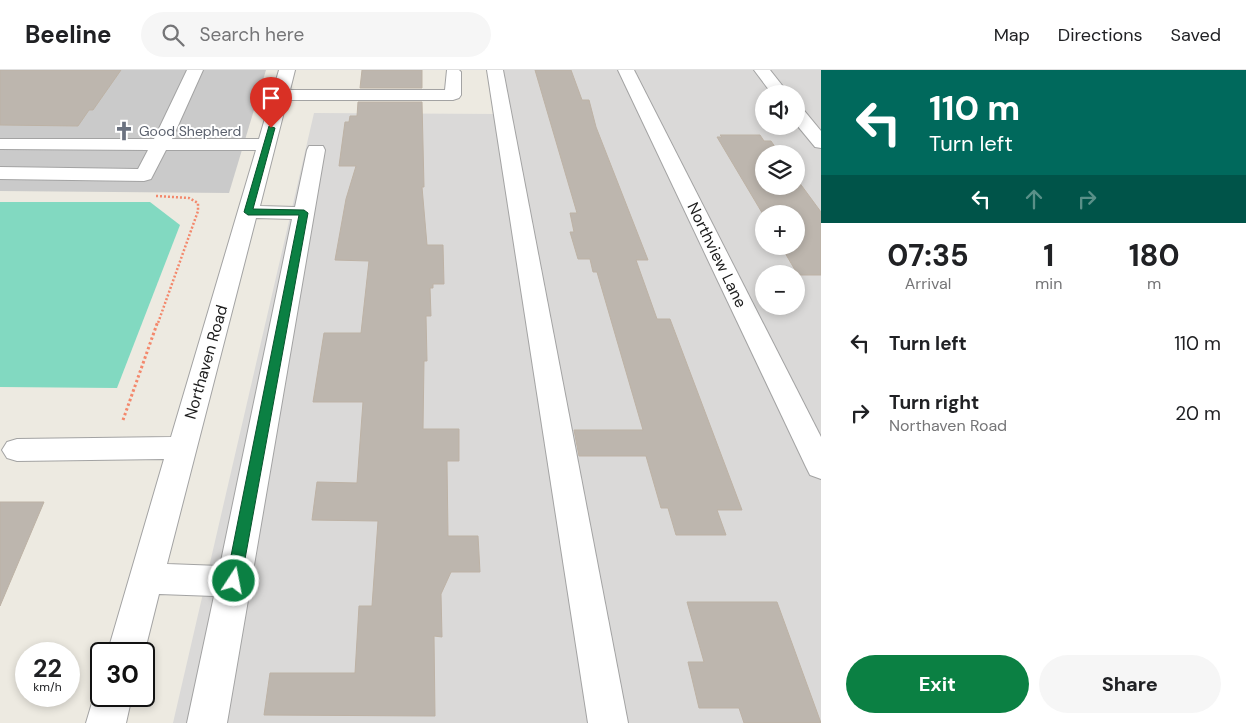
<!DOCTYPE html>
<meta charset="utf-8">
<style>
body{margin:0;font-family:"DM Sans",sans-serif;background:#f6f6f6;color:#202124;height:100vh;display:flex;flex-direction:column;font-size:19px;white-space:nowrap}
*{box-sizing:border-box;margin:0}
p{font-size:16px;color:#757577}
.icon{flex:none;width:28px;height:28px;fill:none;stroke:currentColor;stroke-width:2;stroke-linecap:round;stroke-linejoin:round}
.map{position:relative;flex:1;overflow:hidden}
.details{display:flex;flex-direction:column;background:#fff;width:425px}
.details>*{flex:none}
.hud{background:#00695c;color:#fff;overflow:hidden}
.buttons{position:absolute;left:755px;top:15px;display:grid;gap:10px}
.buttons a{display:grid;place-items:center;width:50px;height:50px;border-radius:50%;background:#fff;box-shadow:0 2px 8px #0003;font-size:25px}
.speed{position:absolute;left:15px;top:572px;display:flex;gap:10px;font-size:25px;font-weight:700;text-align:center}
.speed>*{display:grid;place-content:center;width:65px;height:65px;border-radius:50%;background:#fff;box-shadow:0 2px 8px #0003;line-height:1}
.speed small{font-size:12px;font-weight:400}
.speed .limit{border:2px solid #111;border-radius:8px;background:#fff;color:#111}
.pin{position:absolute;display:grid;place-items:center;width:42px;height:42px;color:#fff;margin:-51px -21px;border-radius:50% 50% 50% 0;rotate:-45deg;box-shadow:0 0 5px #0007}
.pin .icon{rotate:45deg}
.me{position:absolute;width:55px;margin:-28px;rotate:11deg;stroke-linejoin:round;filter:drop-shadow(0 0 4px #0008)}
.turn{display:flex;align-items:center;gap:18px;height:105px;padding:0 25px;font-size:22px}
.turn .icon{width:65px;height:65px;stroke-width:2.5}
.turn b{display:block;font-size:35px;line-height:42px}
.lanes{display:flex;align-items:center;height:48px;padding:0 25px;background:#0003;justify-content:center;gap:25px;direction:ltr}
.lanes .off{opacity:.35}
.eta{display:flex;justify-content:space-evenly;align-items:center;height:85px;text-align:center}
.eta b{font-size:30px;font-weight:700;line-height:35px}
.cta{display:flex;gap:10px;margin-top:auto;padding:10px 25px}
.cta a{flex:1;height:58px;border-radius:30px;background:#0b8043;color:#fff;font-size:20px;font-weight:700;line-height:58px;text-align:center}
.cta a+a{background:#f6f6f6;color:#202124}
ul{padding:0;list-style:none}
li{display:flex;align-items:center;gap:15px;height:70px;padding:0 25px}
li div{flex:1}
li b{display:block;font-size:19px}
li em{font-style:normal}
header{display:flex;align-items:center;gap:30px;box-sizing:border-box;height:70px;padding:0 25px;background:#fff;border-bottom:1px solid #e0e0e0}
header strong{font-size:24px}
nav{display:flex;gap:28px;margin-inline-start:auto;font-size:18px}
.search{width:350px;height:45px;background:#f6f6f6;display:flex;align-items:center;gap:12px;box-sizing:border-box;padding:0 18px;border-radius:28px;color:#757577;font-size:19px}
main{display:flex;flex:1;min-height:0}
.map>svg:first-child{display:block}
.residential{fill:#dad9d8;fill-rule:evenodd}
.religious{fill:#cacaca}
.pitch{fill:#82d9c1}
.building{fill:#bdb6ae;stroke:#bdb2a5}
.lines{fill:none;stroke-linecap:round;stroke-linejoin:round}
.minor-casing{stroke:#a3a3a3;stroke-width:2}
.path-far1{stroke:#f3886c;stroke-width:2.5;stroke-dasharray:2 2;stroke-linecap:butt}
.path{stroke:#f3886c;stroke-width:3;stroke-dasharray:2.5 2.5;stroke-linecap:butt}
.minor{fill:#fff;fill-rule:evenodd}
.route{fill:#0b8043;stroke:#07532c}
.labels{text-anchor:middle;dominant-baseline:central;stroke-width:4;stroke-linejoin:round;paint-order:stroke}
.far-worship-label{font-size:14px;fill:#5b616d;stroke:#fff;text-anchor:start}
.street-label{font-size:16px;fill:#1c1c1c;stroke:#fff}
</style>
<header>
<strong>Beeline</strong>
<div class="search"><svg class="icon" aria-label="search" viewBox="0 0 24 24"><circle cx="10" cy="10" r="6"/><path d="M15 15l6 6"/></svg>Search here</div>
<nav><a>Map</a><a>Directions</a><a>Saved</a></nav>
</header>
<main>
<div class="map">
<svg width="821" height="653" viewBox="0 0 821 653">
<rect width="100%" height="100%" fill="#edeae1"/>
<path class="residential" d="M492 0H821V653H173L314 43 500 44ZM764 24H796V56H764ZM764 84H796V116H764ZM764 144H796V176H764ZM764 204H796V236H764Z"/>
<polygon class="religious" points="0,0 266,0 229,123 0,121"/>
<polygon class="pitch" points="0,132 150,132 180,155 117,318 0,317"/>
<g class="building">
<polygon points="0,0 121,0 93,40 89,40 78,56 0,55"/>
<polygon points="362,0 422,0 422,18 360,18"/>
<polygon points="535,0 571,0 582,30 589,30 596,57 648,190 636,190 657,249 670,249 742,440 717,440 726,465 676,465 668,438 661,438 646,386 579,386 574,360 643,360 597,202 593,202 590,189 578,189 570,162 574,162 570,143 577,143"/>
<polygon points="358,32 422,32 424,117 422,117 427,175 443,175 444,214 433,214 433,218 430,218 431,246 426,246 427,291 424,291 423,359 459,359 459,391 447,391 448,466 478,466 480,502 451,502 441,524 442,567 434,566 435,646 264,645 270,603 355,603 359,536 372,536 378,451 312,450 317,412 357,413 363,332 313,332 324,263 361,263 369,191 335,190 346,129 356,96 339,96 345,52 349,52 350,46 357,46"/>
<polygon points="720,65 760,65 764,71 771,71 780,84 764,84 764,116 796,116 796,108 821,142 821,205 798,205 781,176 796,176 796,144 764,144 764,146 717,67 722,67"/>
<polygon points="0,432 44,432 0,536"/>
<polygon points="687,532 777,532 821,653 744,653 739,638 699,638 688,592 704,592"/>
</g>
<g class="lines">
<defs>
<g id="minor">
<path d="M187 0H203L172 69H259L279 0H295L290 20H445L447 0H459L461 2V25L459 28 453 30H287L260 136 295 137 307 80 309 76H323L325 80 227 653H187L214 526 159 524 144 584H107L164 389 17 391 7 388 2 380 7 372 17 369 171 367 256 80H166L151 109 144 111 0 109V97L138 99 148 80 0 79V69H154ZM256 148 292 149 220 496 167 494Z"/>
<polygon points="487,0 503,0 628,653 588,653"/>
<polygon points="618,0 634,0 821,367 821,409 810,405 806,397"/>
<polygon points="754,0 770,0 789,24 772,24"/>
<polygon points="796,37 802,38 821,61 821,78 815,77 796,54"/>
<polygon points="101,612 101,626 132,626 126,653 86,653 94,626"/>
</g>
</defs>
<use href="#minor" class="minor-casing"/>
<polyline class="path-far1" points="156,126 189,128 198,133 198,141 158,253"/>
<polyline class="path" points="123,350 158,251"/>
<use href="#minor" class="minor"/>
</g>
<polygon class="route" points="269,56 275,58 253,139 304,140 308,143 241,511 239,516 234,518 228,516 226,511 299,145 248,145 244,142"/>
<defs>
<symbol id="church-bare" viewBox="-9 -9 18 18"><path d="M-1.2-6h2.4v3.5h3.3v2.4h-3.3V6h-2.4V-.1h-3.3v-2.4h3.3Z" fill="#6b7280" stroke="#fff" stroke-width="2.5" paint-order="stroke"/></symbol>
</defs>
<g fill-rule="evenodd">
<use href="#church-bare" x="110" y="47" width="28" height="28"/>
</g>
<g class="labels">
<g class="far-worship-label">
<text x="139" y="61">Good Shepherd</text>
</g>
<g class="street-label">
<text transform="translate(717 185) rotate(64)">Northview Lane</text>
<text transform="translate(206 292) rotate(-74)">Northaven Road</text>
</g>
</g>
</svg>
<div class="buttons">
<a><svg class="icon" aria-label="sound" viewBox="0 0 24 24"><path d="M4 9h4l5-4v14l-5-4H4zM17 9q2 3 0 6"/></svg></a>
<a><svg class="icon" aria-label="layers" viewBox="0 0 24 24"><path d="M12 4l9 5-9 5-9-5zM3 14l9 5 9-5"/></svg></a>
<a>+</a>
<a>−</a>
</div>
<div class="speed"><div>22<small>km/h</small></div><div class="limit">30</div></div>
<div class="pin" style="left:271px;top:58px;background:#d93025"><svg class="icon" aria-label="arrive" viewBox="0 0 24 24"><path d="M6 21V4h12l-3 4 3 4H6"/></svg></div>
<svg class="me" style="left:234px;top:511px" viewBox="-20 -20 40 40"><circle r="17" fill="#0b8043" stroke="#fff" stroke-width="3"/><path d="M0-11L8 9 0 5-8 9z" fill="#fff"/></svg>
</div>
<section class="details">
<div class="hud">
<div class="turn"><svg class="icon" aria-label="left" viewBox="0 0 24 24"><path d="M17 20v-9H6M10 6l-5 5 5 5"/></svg><div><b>110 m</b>Turn left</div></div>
<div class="lanes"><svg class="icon" aria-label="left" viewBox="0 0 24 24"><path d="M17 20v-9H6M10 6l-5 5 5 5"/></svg><svg class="icon off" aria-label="ahead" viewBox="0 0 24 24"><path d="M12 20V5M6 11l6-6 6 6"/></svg><svg class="icon off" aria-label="right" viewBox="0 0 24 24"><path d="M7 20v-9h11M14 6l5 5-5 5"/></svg></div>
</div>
<div class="eta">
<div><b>07:35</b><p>Arrival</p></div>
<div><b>1</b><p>min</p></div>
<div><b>180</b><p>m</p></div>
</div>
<ul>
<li><svg class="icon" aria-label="left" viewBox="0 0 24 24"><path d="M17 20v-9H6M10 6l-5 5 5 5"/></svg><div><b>Turn left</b></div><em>110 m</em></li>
<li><svg class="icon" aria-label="right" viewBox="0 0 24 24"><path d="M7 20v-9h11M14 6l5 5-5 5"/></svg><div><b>Turn right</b><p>Northaven Road</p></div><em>20 m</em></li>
</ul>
<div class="cta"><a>Exit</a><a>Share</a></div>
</section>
</main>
